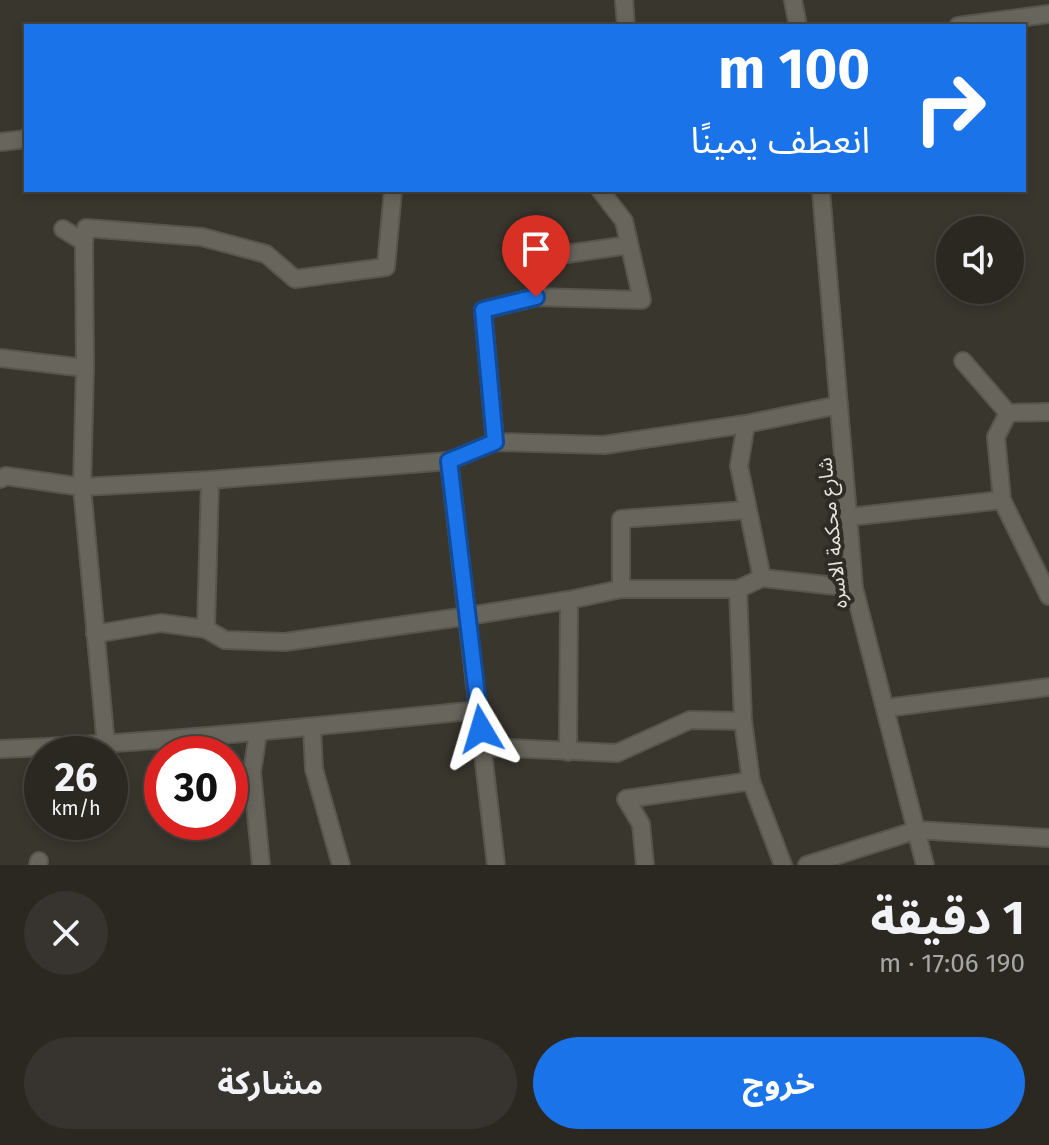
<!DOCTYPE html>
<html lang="ar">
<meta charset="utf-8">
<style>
body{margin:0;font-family:"Fira Sans","Noto Sans Arabic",sans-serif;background:#37342f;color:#f1f3f6;direction:rtl;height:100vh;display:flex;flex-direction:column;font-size:30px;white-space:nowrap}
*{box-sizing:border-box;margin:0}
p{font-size:26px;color:#a6a6a5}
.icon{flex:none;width:44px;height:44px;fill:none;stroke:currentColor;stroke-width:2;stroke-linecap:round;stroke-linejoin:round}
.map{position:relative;height:865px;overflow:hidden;direction:ltr}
.drawer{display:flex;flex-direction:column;background:#2b2822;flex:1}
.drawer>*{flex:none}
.guide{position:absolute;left:24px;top:24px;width:1002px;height:168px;border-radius:0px;box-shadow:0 4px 12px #0003,0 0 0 2px #474440;direction:rtl;background:#1a73e8;color:#fff;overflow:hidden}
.buttons{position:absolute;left:936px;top:216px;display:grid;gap:16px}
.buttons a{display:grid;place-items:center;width:88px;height:88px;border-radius:50%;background:#2b2822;box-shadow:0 4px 12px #0003,0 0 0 2px #474440;font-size:40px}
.speed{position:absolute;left:24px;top:736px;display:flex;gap:16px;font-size:40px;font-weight:700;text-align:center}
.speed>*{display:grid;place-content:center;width:104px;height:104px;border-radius:50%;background:#2b2822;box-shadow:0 4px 12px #0003,0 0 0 2px #474440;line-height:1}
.speed small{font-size:20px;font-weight:400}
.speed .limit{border:12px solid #d22;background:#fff;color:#111}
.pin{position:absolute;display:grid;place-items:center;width:68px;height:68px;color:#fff;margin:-82px -34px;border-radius:50% 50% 50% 0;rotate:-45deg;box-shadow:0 0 8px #0007}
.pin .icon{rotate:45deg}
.me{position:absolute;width:88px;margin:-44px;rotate:353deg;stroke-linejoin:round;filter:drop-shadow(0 0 6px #0008)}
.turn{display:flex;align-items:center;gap:28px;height:168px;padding:0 24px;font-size:36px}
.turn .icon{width:104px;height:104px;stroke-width:2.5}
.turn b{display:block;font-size:56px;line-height:68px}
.round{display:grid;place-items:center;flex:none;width:84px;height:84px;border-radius:42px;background:#37342f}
.overview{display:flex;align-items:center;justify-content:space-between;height:136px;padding:0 24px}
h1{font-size:48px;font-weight:700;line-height:60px}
.button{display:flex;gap:16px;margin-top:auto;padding:16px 24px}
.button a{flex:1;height:92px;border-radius:48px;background:#1a73e8;color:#fff;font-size:32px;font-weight:700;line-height:92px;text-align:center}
.button a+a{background:#37342f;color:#f1f3f6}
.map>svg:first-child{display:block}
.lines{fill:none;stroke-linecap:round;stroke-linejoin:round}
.minor-casing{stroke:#57554e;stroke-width:20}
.minor{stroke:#68655c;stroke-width:16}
.route-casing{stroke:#114b97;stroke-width:20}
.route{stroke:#1a73e8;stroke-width:14}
.labels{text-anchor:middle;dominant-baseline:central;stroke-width:8;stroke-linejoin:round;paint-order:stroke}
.street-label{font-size:20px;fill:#e6e4df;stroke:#2e2c24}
</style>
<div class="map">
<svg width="1049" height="865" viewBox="0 0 1049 865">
<rect width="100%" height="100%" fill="#39362e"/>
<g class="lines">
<defs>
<g id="minor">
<polyline points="624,0 626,26"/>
<polyline points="793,0 798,26"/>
<polyline points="958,26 1049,14"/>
<polyline points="0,142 26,139"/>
<polyline points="821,190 854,588 925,865"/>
<polyline points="63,229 84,242"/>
<polyline points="552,256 629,245"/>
<polyline points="0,358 85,368"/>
<polyline points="963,361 1008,413"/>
<polyline points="1008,413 996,437 1002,500 1049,596"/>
<polyline points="1008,413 1049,412"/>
<polyline points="746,424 739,466 762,578"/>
<polyline points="495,442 483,310 536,297 642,300 624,221 600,190"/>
<polyline points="449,461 496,865"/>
<polyline points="0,479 6,476 82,487 210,480 449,461 495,442 604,445 746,424 839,405"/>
<polyline points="849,517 1002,500"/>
<polyline points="621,589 621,519 747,510"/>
<polyline points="738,589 743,721 751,781 783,865"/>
<polyline points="206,629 210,480"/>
<polyline points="95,634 161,623 206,629 225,640 285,642 468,616 569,600 621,589 738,589 762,578 854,588"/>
<polyline points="886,708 1049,687"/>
<polyline points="312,727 314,769 341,865"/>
<polyline points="258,733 252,772 261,865"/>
<polyline points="106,745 82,487 85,368 84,242 86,228 202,237 266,254 295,279 386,267 393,190"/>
<polyline points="484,747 617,753 690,720 743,721"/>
<path d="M0 749C160 743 319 726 478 710"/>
<polyline points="568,752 569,600"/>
<polyline points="38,865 39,861"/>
<polyline points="645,865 641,824 626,799 751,781"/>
<polyline points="807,865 917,830 1049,838"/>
</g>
</defs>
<use href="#minor" class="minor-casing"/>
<use href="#minor" class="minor"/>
</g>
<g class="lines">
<defs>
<polyline id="route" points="481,729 449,461 495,442 483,310 536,297"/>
</defs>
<use href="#route" class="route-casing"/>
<use href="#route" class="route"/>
</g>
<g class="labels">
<g class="street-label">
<text transform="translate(832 533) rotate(-96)">شارع محكمة الاسره</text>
</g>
</g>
</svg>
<div class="buttons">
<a><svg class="icon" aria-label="sound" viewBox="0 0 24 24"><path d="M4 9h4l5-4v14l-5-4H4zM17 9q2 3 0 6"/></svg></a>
</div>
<div class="speed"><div>26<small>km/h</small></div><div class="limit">30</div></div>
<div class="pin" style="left:536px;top:297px;background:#d93025"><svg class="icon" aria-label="arrive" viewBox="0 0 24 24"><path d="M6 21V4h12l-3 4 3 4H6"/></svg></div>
<svg class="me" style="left:481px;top:729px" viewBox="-20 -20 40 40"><path d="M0-17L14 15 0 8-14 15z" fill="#1a73e8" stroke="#fff" stroke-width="4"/></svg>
<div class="guide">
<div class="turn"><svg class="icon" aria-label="right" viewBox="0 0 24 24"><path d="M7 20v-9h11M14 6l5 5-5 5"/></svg><div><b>100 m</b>انعطف يمينًا</div></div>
</div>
</div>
<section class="drawer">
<div class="overview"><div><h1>1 دقيقة</h1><p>190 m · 17:06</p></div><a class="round"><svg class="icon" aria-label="close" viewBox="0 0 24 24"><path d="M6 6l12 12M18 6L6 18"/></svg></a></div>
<div class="button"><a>خروج</a><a>مشاركة</a></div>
</section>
